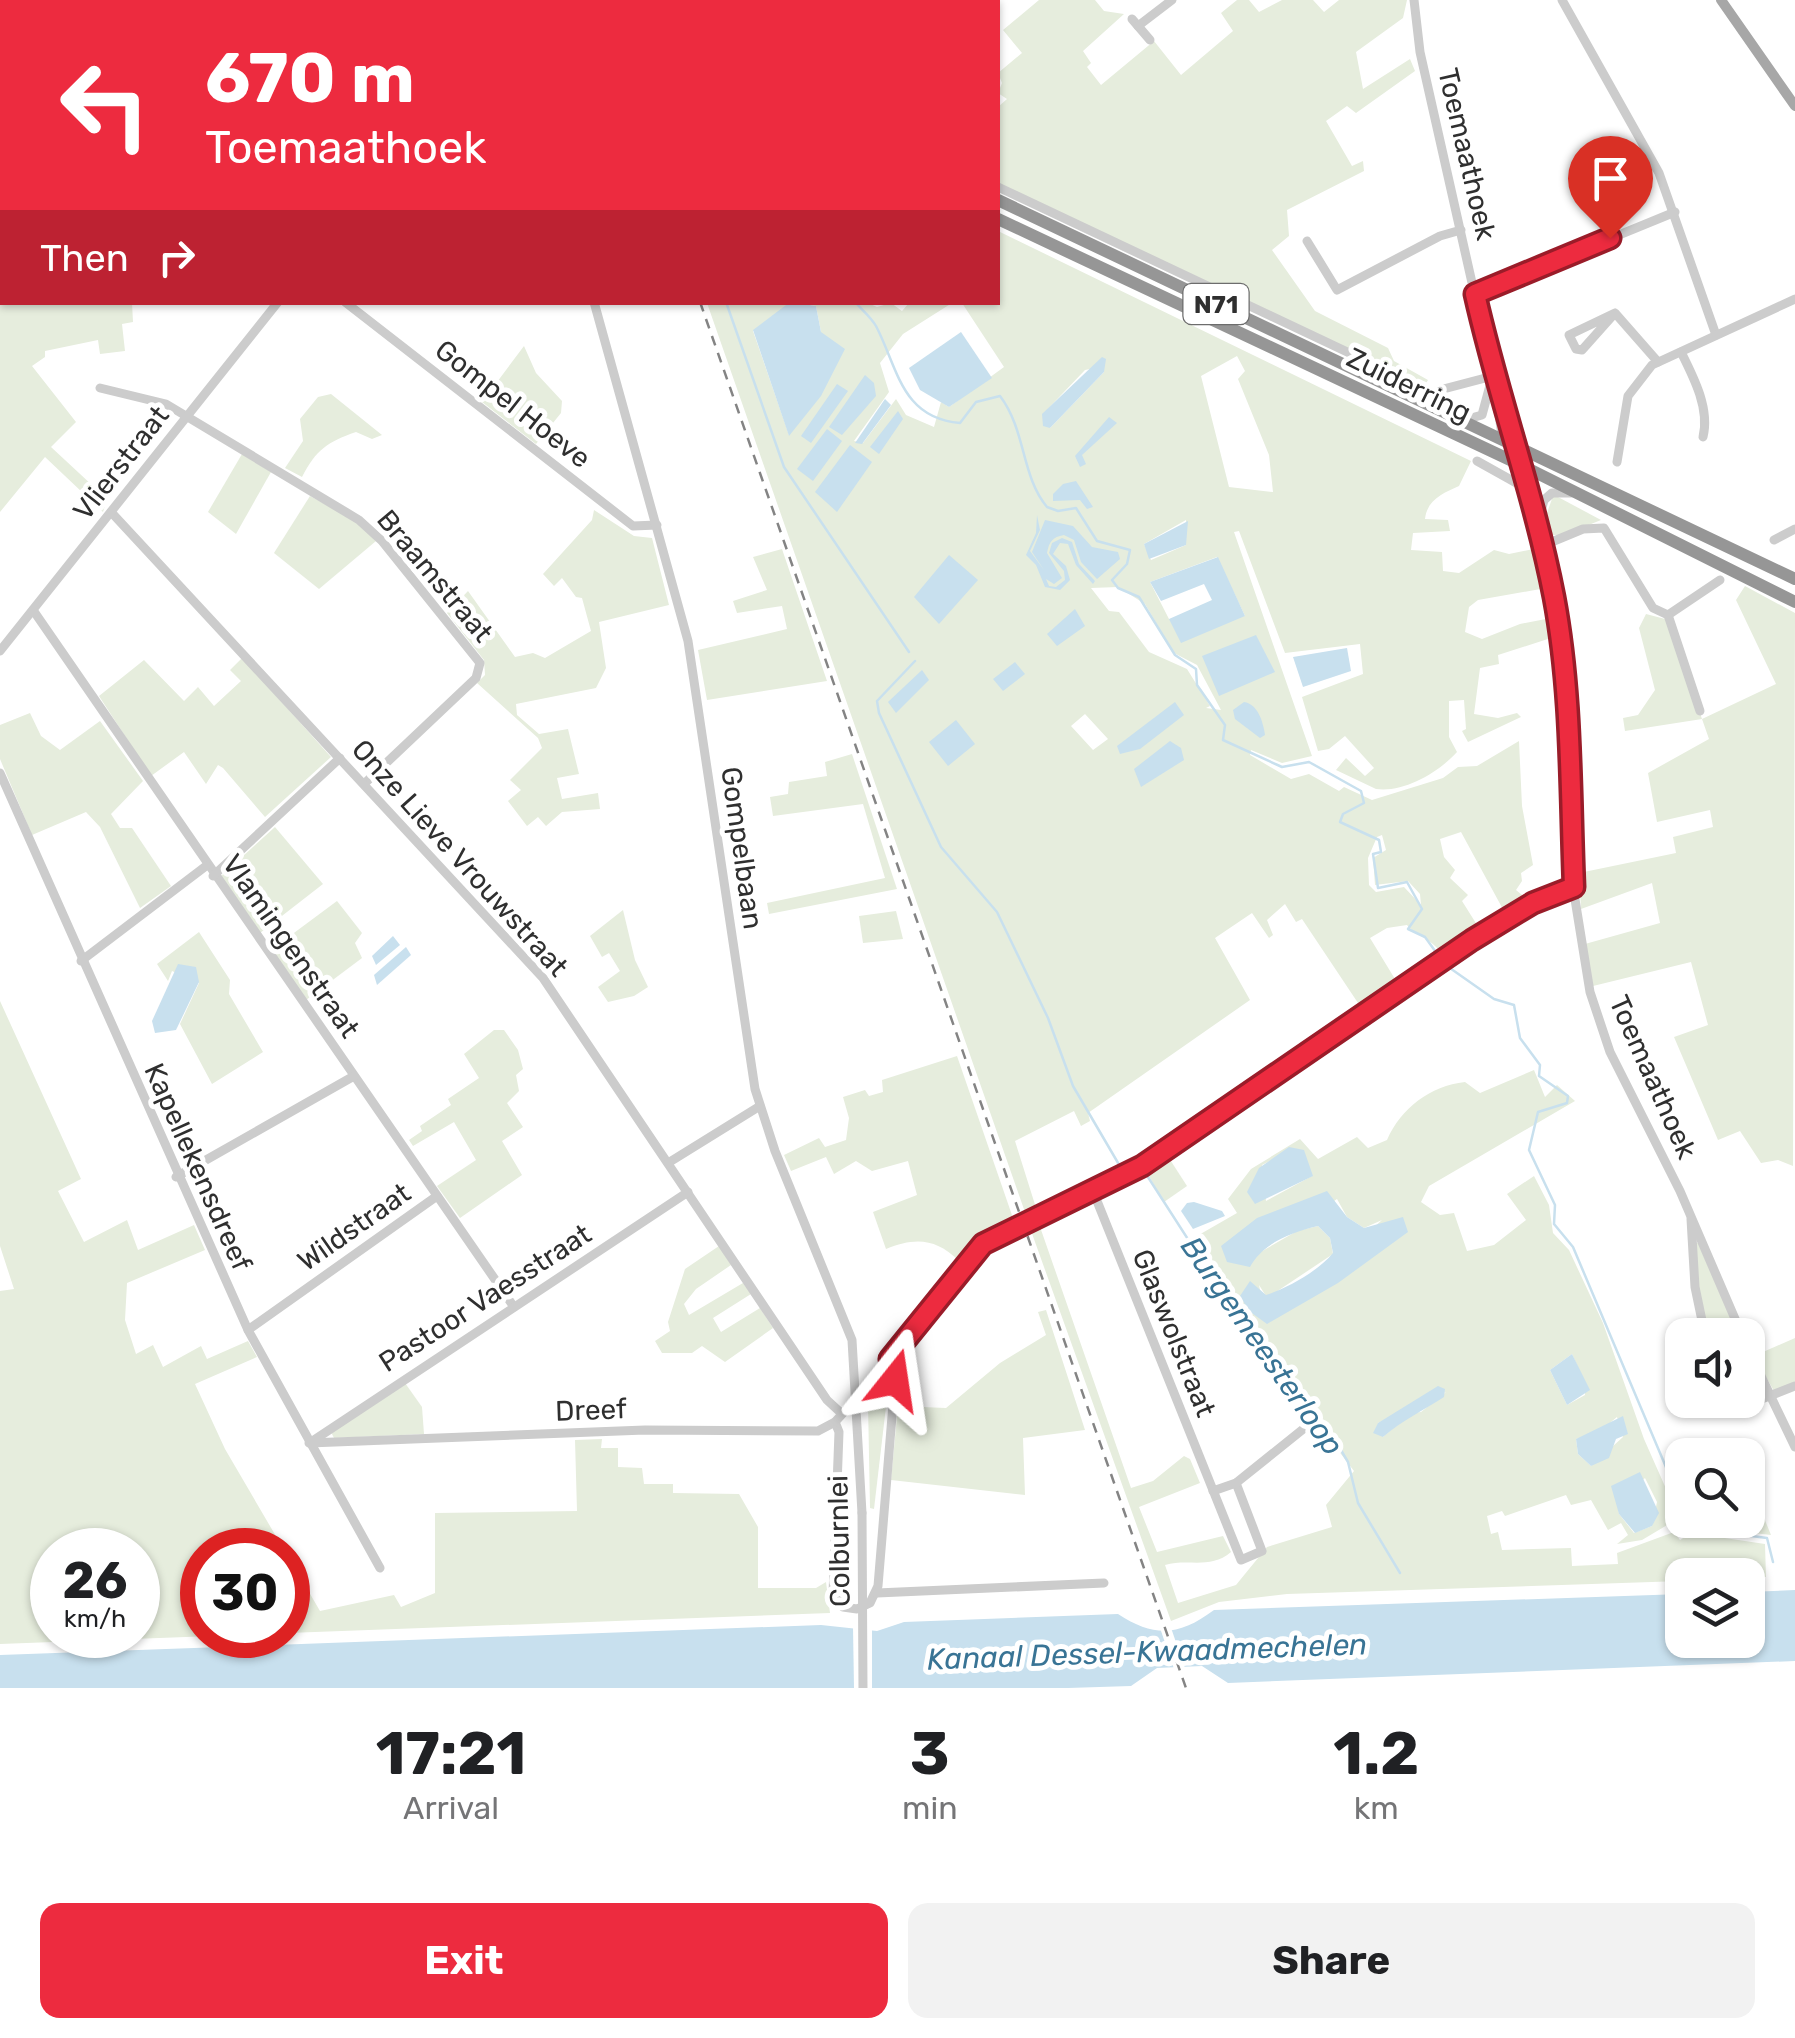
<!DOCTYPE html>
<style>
body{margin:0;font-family:Rubik,sans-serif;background:#f2f2f2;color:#202124;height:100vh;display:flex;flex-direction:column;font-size:38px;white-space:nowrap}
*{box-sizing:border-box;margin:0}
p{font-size:32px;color:#757577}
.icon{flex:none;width:55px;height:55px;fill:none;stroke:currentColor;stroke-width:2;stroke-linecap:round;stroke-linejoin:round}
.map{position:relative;height:1688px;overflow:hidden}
.drawer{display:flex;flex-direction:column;background:#fff;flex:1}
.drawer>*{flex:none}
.banner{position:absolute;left:0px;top:0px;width:1000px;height:305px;box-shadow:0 2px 8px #0004;background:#ed2b3f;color:#fff;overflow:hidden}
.buttons{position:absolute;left:1665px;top:1318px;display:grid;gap:20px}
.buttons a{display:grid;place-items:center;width:100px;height:100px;border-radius:20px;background:#fff;box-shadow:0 2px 8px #0004;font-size:50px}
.speed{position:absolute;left:30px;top:1528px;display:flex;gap:20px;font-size:50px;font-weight:700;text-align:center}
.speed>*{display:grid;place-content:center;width:130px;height:130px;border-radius:50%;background:#fff;box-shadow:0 2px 8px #0004;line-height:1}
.speed small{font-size:25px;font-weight:400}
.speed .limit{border:15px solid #d22;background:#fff;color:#111}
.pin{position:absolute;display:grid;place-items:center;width:85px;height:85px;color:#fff;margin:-102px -42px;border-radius:50% 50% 50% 0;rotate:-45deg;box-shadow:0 0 10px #0007}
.pin .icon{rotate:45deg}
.me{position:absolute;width:110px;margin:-55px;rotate:15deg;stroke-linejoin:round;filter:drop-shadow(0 0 8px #0008)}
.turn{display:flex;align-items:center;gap:35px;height:210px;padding:0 40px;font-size:45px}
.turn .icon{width:130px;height:130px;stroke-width:2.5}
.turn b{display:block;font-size:70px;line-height:85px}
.then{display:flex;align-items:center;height:95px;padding:0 40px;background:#0003;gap:20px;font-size:38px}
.eta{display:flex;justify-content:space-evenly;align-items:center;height:170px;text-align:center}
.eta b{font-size:60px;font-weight:700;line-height:70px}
.button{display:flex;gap:20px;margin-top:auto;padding:20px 40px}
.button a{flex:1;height:115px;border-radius:20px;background:#ed2b3f;color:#fff;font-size:40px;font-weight:700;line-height:115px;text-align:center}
.button a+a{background:#f2f2f2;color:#202124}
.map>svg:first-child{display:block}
.green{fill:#e6eddd;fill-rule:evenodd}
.water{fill:#c8e0ee}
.pier{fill:#fff}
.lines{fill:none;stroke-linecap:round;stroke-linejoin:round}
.stream{stroke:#c8e0ee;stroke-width:2.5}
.minor{stroke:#ccc;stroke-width:9}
.major{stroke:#a7a7a7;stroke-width:10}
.highway{stroke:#969696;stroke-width:12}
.rail{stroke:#848484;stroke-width:2.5;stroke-dasharray:10 8;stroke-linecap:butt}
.minor-bridge{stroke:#ccc;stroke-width:9}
.route-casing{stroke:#9a1c29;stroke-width:25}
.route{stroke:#ed2b3f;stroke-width:18}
.labels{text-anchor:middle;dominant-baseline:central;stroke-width:10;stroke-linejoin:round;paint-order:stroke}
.shield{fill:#fff;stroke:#6d6d6d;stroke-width:2.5}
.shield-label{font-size:25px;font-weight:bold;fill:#2f2f2f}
.street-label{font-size:28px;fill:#2f2f2f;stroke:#fff}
.water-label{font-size:30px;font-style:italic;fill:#397495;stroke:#fff}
</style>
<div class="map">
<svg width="1795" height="1688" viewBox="0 0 1795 1688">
<rect width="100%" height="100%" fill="#fff"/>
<g class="green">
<polygon points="0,0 303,1 2,2 2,302 132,303 133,322 122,324 125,351 100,354 98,340 45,351 45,357 32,366 76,422 51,447 107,499 103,512 45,457 0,512"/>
<polygon points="677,0 870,0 872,2 682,2"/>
<polygon points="1039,0 1095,0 1104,11 1124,14 1083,51 1091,63 1087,67 1101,85 1154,41 1181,75 1233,31 1221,13 1237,0 1249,0 1259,12 1282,0 1313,0 1324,12 1339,0 1407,0 1403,18 1356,52 1363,89 1410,59 1415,71 1356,113 1347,106 1326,121 1352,166 1363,161 1364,171 1287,210 1289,236 1272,250 1315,311 1388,348 1394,361 1428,380 1425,385 998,183 998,107 1007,99 998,93 1002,83 998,73 1022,53 1003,30"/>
<path d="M998 231 1471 461 1459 486C1443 493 1427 500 1425 519L1448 520 1450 531 1413 533 1411 550 1442 552 1443 571 1459 573 1494 550 1509 554 1538 548 1546 588 1478 600 1469 607 1465 632 1482 639 1520 624 1551 618 1554 637 1498 655 1499 664 1480 668 1474 714 1498 718 1517 713 1521 717 1468 742 1462 731 1466 729 1464 700 1449 701V737L1457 752C1439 772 1404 793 1376 789L1336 770 1346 758 1365 776 1374 768 1345 736 1329 749 1318 751 1302 697 1363 674 1360 644 1285 653 1239 531 1234 532 1312 756 1282 763 1251 750 1250 755 1291 779 1309 774 1339 791 1344 787 1372 800 1443 778 1458 767 1477 766 1519 741 1522 806 1533 865 1521 873 1522 881 1516 890 1527 899 1505 913 1461 832 1440 839 1444 857 1455 870 1450 878 1468 895 1462 901 1479 928 1442 954C1430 937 1413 934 1407 925L1387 928 1370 938 1398 984 1362 1009 1302 919 1296 922 1285 904 1267 920 1273 935 1269 938 1252 913 1215 938 1250 1000 1088 1113 1090 1121 1081 1126 1074 1111 1015 1141 1037 1211 1026 1215 707 303H790L753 331 789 435 821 332 816 306 800 303H868L877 307 891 303 902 311 909 303H952L903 334 880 363 889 392 854 441 863 443 896 399 906 415 934 427 941 402 949 407 1004 367 962 303 998 302ZM1237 356 1245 371 1238 379 1269 455 1273 492 1229 487 1201 376ZM1104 366V372L1050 428 1043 414 1085 370ZM1186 520V545L1151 560 1144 544ZM1217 557 1245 616 1169 619 1150 582ZM1118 587 1145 604 1174 653 1197 665 1221 710 1206 708 1210 706 1187 669 1149 652 1119 612 1109 611 1091 588ZM1085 714 1108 739 1093 750 1071 726ZM1382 835 1386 850 1373 858 1375 885 1408 881 1420 894 1421 905 1404 887 1376 892 1369 885 1368 858 1377 837Z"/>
<polygon points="524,346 536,373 562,401 561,413 536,444 482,402"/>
<path d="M331 394 382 435 372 439 356 432C327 442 316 450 302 477L285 468 303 441 300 419 318 397Z"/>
<polygon points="242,454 271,472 236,534 208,512"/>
<polygon points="310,496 354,520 376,541 319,589 274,553"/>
<polygon points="1553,496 1558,497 1601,520 1564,535 1552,535 1547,513"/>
<polygon points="594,510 634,536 652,538 669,605 599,622 606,668 596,688 516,704 517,715 539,734 568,729 579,774 557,778 562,799 598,793 600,809 562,812 546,826 538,817 527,826 508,801 521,790 510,780 542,748 538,738 477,683 485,675 484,660 447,613 468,591 515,657 533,653 545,658 591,631 582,598 576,597 562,578 554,586 543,574 592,520"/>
<polygon points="782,549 827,681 707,700 698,650 787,629 782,606 737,613 733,601 767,590 753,557"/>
<polygon points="1745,586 1795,613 1793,1166 1778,1160 1761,1163 1740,1131 1718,1140 1674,1037 1708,1025 1691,962 1593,986 1585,944 1660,923 1652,883 1581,909 1579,873 1676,853 1673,837 1713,827 1710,810 1657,822 1648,773 1709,739 1702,719 1625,731 1623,718 1638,715 1655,690 1639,628 1646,614 1669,620 1702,719 1776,684 1736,600"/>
<polygon points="242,658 331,757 265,817 223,768 218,765 206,784 184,752 151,776 99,696 144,660 184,701 198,687 214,706 241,681 230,670"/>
<polygon points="30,713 41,736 60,750 100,721 143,781 111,814 120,828 132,828 171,886 140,908 100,827 86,812 32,835 0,759 0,725"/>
<polygon points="852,754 897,889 769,914 767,903 885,878 863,804 773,816 770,797 788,794 789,782 827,776 825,762"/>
<polygon points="275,827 323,884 260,933 221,876"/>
<polygon points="337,901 362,933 355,943 362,958 306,1000 271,950"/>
<polygon points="623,910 635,960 648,987 634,996 608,1002 598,987 620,971 609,953 602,957 590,936"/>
<polygon points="896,911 903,939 863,943 859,916"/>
<polygon points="199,932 230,980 229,994 263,1052 212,1084 180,1024 199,983 172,971 168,981 157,964"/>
<path d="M0 1001 81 1179 58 1191 84 1242 127 1220 138 1250 194 1225 205 1250 127 1283 125 1320 136 1354 153 1345 163 1367 201 1346 207 1359 248 1341 257 1357 195 1384 225 1449 284 1550H202V1635H239L0 1644V1291L14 1289 0 1246ZM52 1550H138V1635H52Z"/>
<polygon points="494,1030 504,1030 518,1050 523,1069 516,1075 519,1091 507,1103 523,1127 502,1141 522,1175 460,1218 437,1186 476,1160 454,1122 413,1146 409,1140 422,1131 420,1126 451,1105 448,1099 479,1078 464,1054"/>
<path d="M957 1056 1014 1221 984 1237 959 1261C936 1238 915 1237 886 1249L873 1212 917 1195 908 1161 872 1171 856 1161 834 1174 826 1157 791 1171 784 1155 819 1138 825 1147 846 1140 849 1118 843 1097 865 1090 869 1096 883 1092 882 1080Z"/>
<path d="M1534 1070 1545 1097 1557 1085 1575 1101 1429 1186 1421 1202 1440 1215 1454 1213 1467 1251 1494 1245 1526 1220 1507 1194 1534 1176 1549 1205 1553 1233 1569 1250 1603 1323 1644 1439 1679 1518 1642 1540 1617 1544 1628 1535 1621 1523 1608 1530 1591 1500 1571 1505 1566 1495 1505 1516 1502 1511 1487 1516 1491 1534 1498 1532 1502 1550 1571 1548 1572 1566 1618 1564 1617 1553 1674 1532 1680 1540 1691 1533 1765 1544 1766 1577 1682 1575V1581L1287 1594 1219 1602 1171 1621 1030 1228 1039 1224 1131 1488 1153 1481 1184 1456 1190 1459 1200 1483 1139 1507 1157 1552 1223 1536 1231 1552C1210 1570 1188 1558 1165 1565L1178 1603 1236 1585 1267 1547 1332 1527 1326 1505 1354 1471 1235 1315 1190 1240 1237 1213 1228 1199 1251 1169 1300 1139 1318 1159 1357 1137 1368 1148 1387 1140C1401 1108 1430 1086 1465 1082L1480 1093ZM1286 1153 1312 1176 1266 1201 1262 1165ZM1337 1199 1347 1217 1364 1228 1382 1220 1267 1323 1259 1285 1266 1296 1276 1292 1333 1254 1330 1238 1318 1226 1297 1231 1257 1254ZM1572 1354 1585 1383V1395L1567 1405 1550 1370ZM1446 1392 1421 1412 1410 1413 1383 1437 1378 1423ZM1617 1417 1623 1437 1591 1466 1578 1454 1576 1439 1599 1432ZM1645 1478 1657 1502 1652 1526 1634 1533 1619 1514 1618 1504Z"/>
<polygon points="1167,1155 1187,1186 1164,1202 1146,1171"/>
<polygon points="1696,1243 1698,1243 1738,1335 1709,1335 1700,1302"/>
<polygon points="719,1246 731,1265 696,1289 684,1304 689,1315 743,1283 751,1294 713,1318 721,1332 760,1308 773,1328 725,1362 702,1346 692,1353 662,1353 655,1341 670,1331 668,1322 685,1269"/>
<polygon points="1046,1310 1085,1430 1023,1438 1025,1495 891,1480 898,1406 946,1408 1000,1363 1046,1335 1038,1312"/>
<polygon points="1795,1338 1795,1384 1774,1391 1754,1356"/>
<polygon points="405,1383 422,1407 424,1434 334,1438 331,1432"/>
<polygon points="877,1389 887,1398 874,1509 870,1508 868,1403"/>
<polygon points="602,1439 601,1448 618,1448 618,1467 642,1468 644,1484 673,1484 673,1493 739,1494 758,1527 758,1588 816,1588 826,1582 830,1613 288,1633 288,1556 320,1611 394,1595 401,1607 435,1593 435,1513 577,1511 575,1440"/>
<polygon points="1749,1481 1771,1535 1702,1527 1698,1520 1748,1520"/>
</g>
<g class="water">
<polygon points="790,302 816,306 821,332 845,349 821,396 789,436 753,330"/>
<polygon points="961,332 992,378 949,407 920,390 909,368"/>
<polygon points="1102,357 1106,359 1104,372 1050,428 1043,426 1042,414"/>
<polygon points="865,375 874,383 876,396 842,435 829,427"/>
<polygon points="837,384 848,391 811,443 801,436"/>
<polygon points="885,399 891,405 862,444 855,443"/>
<polygon points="898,411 903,419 879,454 870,447"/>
<polygon points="1109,417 1117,423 1082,455 1086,464 1080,467 1075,456"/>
<polygon points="827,429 842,441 813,481 797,469"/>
<polygon points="850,445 872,462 837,512 815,492"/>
<polygon points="1076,481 1093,507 1087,509 1080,500 1053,501 1053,494 1063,484"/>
<path d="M1037 515 1040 530 1030 551 1044 570 1032 552 1045 520 1073 526 1092 547 1118 552 1120 559 1097 579 1081 562 1074 540 1064 535C1052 537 1049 542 1047 553L1062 578 1054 584 1046 579 1049 586 1056 587 1065 580 1064 571 1049 553 1052 543 1062 538 1072 542 1079 564 1095 581 1093 584 1076 565 1068 544 1060 543 1053 554 1066 566 1070 580 1060 590 1045 587 1036 565 1026 555 1036 533Z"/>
<polygon points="1188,521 1186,545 1149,559 1144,544"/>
<polygon points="949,555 978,580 939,624 914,597"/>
<polygon points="1218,557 1245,616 1181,643 1169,619 1212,600 1204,584 1161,601 1150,582"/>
<polygon points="1075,609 1085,626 1057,646 1047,634"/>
<polygon points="1256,635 1275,672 1219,696 1202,656"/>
<polygon points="1347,648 1351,671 1303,687 1293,657"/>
<polygon points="1015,662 1025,674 1003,691 993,679"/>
<polygon points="922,670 929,680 896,713 888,702"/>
<polygon points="1175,702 1184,715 1140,749 1120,754 1117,746"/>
<path d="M1244 702C1258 704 1263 722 1265 735L1260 738 1235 719 1233 710Z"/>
<polygon points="956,720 975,744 948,766 929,742"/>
<polygon points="1170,741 1181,748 1184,760 1141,787 1134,769"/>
<polygon points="393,936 400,945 376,965 372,956"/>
<polygon points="406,947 411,955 377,985 374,975"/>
<polygon points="178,964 196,967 199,982 176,1030 155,1033 152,1021"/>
<polygon points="1289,1147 1304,1150 1313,1176 1255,1204 1247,1192 1259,1168"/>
<path d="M1327 1191 1347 1217 1364 1228 1403 1217 1408 1232 1338 1283 1267 1324 1249 1311 1240 1296 1250 1281 1266 1295C1288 1288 1318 1271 1333 1253L1330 1238 1318 1226C1292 1232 1263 1243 1250 1267L1227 1262 1221 1246 1257 1218Z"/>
<polygon points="1194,1202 1222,1211 1225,1216 1193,1229 1181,1211 1187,1203"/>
<polygon points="1572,1354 1590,1390 1567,1405 1550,1370"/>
<path d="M1438 1386 1445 1389 1444 1397C1421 1412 1404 1419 1383 1437L1373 1433 1378 1423Z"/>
<polygon points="1623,1416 1628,1434 1616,1439 1609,1458 1591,1466 1578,1454 1576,1439"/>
<polygon points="1640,1472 1659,1513 1652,1526 1635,1533 1619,1514 1611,1486"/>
<path d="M1795 1590V1661L1228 1683 1202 1666 1157 1668 1131 1686 1068 1688H0V1655L821 1625 877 1631 904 1622 1118 1614C1155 1638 1179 1636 1214 1610L1682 1594V1640H1748V1592Z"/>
</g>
<g class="pier">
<polygon points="1159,1625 1170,1625 1186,1671 1175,1672"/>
<polygon points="853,1626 872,1626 872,1688 854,1688"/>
</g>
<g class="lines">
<g class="stream">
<polyline points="463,0 469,2"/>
<polyline points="666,0 670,2"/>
<polyline points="726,302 784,467 909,652"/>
<path d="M855 302C862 310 871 317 876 326 898 368 901 418 960 423L976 402 1000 396C1026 430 1021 476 1047 507L1058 511 1076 508 1097 541 1130 550 1127 564 1112 580 1118 588 1139 597 1175 655 1196 669 1197 685 1225 725 1223 740 1282 767 1309 762 1361 791 1364 803 1343 814 1340 822 1379 840 1381 852 1373 854 1378 888 1407 882 1422 909 1408 929 1425 937 1438 955"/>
<polyline points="915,661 877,701 879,713 941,847 997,912 1048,1018 1073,1086 1121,1168"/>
<polyline points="1447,966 1494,999 1514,1005 1520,1038 1540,1065 1539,1076 1568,1096 1567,1103 1538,1112 1529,1150 1555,1205 1554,1224 1573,1247 1682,1505"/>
<polyline points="1146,1174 1238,1317 1335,1440 1348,1462 1358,1503 1400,1573"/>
<polyline points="1690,1520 1697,1529 1767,1538 1773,1562"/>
</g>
<g class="minor">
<polyline points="446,0 451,2"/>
<polyline points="509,0 509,2"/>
<polyline points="605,0 611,2"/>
<polyline points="1414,0 1420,52 1493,376 1503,441"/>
<polyline points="1562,0 1659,173 1716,335"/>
<polyline points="309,2 310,0"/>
<polyline points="969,2 972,0"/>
<polyline points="1132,19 1150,40"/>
<polyline points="1138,26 1172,0"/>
<polyline points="998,187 1432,392 1493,376"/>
<polyline points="1307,241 1337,290 1440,236 1461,230"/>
<polyline points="1475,294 1675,212"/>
<polyline points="345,302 633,526 657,525"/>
<polyline points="594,302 688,641 755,1089 775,1151 852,1340 862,1513"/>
<polyline points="1615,313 1582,350 1576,349 1569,335 1615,313 1658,362"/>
<path d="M1681 352C1694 378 1710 409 1703 437"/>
<polyline points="1493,376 1530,487 1554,597 1567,699 1573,887 1590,992 1610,1052 1680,1191 1742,1335"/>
<polyline points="100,388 166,404 359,520 382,541 480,663 476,678 364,784"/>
<polyline points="1464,420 1482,415 1492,378"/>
<polyline points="1511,460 1534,525"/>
<polyline points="1477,461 1520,485"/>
<polyline points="1617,462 1628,396 1652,365 1795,299"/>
<polyline points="111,512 543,978 827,1400 840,1412"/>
<polyline points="1539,519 1544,500 1552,493 1571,493"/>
<polyline points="1774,540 1795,529"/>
<polyline points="1542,546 1583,529 1604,528 1653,608 1668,615 1720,580"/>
<polyline points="33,610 514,1307"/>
<polyline points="1668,615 1700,711"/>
<polyline points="0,651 278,302"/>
<polyline points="0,773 248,1330 380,1568"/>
<polyline points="213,876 340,758"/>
<polyline points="81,961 206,866"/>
<polyline points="668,1163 760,1106"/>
<polyline points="176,1177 354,1076"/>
<polyline points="1093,1191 1241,1560 1262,1551 1236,1483"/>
<polyline points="1691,1219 1695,1287 1705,1335"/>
<polyline points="248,1330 437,1196"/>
<polyline points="1748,1349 1795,1447"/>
<polyline points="1724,1400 1728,1412 1795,1386"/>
<polyline points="835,1422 839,1432 833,1594 843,1607 857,1609 870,1603 878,1586 895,1380 890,1359"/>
<polyline points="311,1442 688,1192"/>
<polyline points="309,1443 645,1430 818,1431 835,1422 875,1378 983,1244 1142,1166 1471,940 1533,903 1573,887"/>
<polyline points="1213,1491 1236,1483 1312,1422"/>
<polyline points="877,1593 1104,1583"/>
</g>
<polyline class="major" points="1721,0 1795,106"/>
<g class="highway">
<polyline points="537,0 542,2"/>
<polyline points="576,0 582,2"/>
<polyline points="998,200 1795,579"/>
<polyline points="998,219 1523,466 1795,602"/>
</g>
<g class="rail">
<polyline points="594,0 595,2"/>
<polyline points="700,302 1186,1688"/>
</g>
<polyline class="minor-bridge" points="862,1513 863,1688"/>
</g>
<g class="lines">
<defs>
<path id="route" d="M895 1380 890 1359 983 1244 1142 1166 1472 940 1533 903 1574 887C1570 790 1572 692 1554 597 1534 494 1498 397 1475 294L1610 238"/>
</defs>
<use href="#route" class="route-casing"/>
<use href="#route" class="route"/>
</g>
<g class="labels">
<rect class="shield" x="1183.5" y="284" width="65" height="40" rx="8"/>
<g class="shield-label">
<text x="1216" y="304">N71</text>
</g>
<g class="street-label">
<text transform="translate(1467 154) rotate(77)">Toemaathoek</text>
<text transform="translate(1409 385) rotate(26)">Zuiderring</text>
<text transform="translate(513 404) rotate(38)">Gompel Hoeve</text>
<text transform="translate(121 463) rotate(-52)">Vlierstraat</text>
<text transform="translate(435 576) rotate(50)">Braamstraat</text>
<text transform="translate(742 848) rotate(82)">Gompelbaan</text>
<text transform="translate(460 858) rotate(48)">Onze Lieve Vrouwstraat</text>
<text transform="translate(291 946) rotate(55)">Vlamingenstraat</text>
<text transform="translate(1653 1077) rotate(66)">Toemaathoek</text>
<text transform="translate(198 1167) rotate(66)">Kapellekensdreef</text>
<text transform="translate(354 1227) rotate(-35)">Wildstraat</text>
<text transform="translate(485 1298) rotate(-33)">Pastoor Vaesstraat</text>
<text transform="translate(1174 1333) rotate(68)">Glaswolstraat</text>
<text transform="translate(591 1410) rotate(-2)">Dreef</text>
<text transform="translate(839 1541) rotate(-91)">Colburnlei</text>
</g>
<g class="water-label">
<text transform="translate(1262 1346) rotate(55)">Burgemeesterloop</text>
<text transform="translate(1147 1652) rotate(-2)">Kanaal Dessel-Kwaadmechelen</text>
</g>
</g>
</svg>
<div class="buttons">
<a><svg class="icon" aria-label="sound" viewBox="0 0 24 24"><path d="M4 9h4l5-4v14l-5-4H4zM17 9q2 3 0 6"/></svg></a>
<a><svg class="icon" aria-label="search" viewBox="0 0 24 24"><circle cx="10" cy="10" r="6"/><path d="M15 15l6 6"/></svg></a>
<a><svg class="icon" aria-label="layers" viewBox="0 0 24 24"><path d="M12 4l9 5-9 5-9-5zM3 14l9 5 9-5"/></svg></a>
</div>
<div class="speed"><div>26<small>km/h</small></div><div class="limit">30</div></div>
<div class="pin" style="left:1610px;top:238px;background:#d93025"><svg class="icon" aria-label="arrive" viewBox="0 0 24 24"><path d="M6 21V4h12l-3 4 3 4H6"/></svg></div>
<svg class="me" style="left:895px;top:1380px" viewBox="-20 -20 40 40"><path d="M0-17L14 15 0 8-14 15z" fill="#ed2b3f" stroke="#fff" stroke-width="4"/></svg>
<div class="banner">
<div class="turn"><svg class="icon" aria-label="left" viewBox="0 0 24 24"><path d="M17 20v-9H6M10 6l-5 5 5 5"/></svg><div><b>670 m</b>Toemaathoek</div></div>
<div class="then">Then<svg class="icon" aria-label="right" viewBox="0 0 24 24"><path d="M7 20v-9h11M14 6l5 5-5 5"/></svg></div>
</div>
</div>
<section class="drawer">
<div class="eta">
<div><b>17:21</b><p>Arrival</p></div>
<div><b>3</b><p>min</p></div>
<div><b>1.2</b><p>km</p></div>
</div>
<div class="button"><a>Exit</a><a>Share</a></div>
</section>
